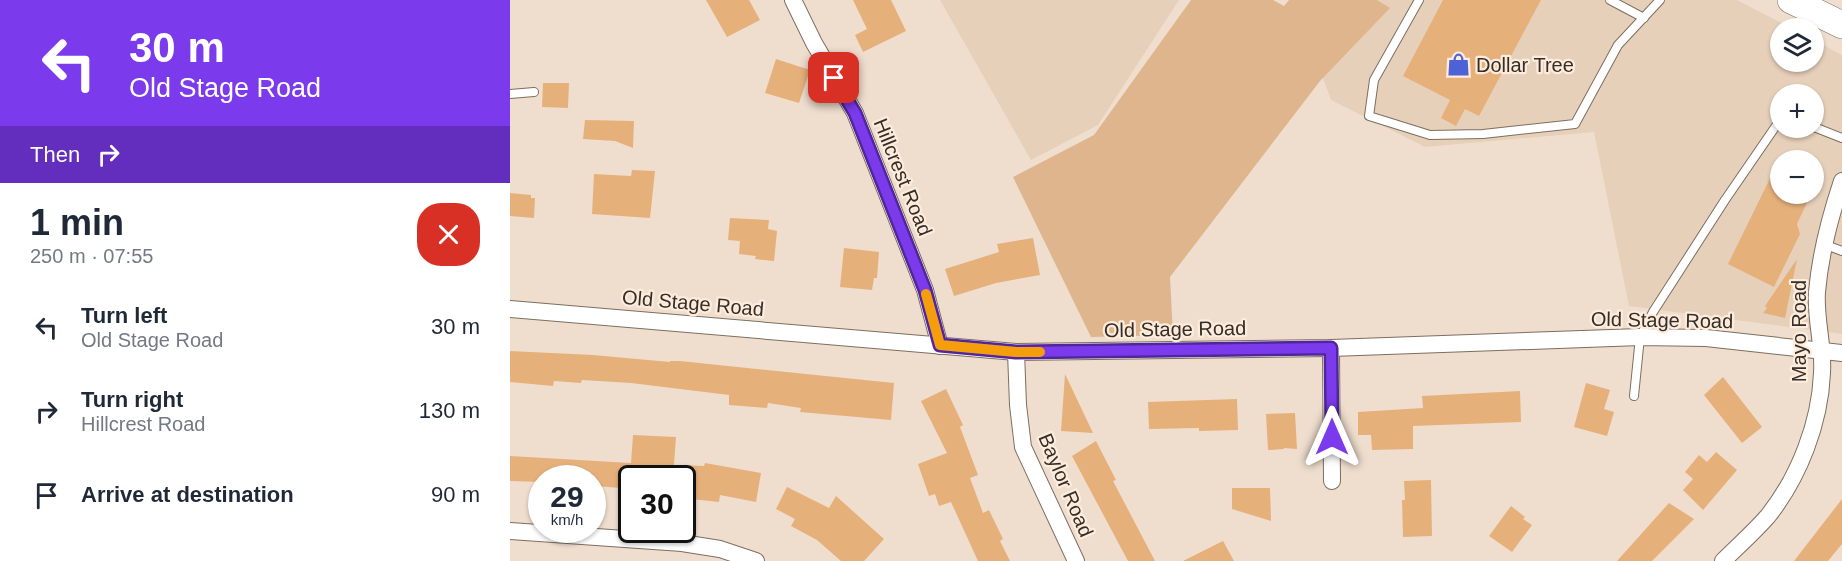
<!DOCTYPE html>
<meta charset="utf-8">
<style>
body{margin:0;font-family:Helvetica,sans-serif;background:#f2f2f3;color:#1f2937;height:100vh;display:flex;flex-direction:column;font-size:22px;white-space:nowrap}
*{box-sizing:border-box;margin:0}
p{font-size:20px;color:#747a83}
.icon{flex:none;width:33px;height:33px;fill:none;stroke:currentColor;stroke-width:2;stroke-linecap:round;stroke-linejoin:round}
.map{position:relative;flex:1;overflow:hidden}
.sheet{display:flex;flex-direction:column;background:#fff;width:510px}
.sheet>*{flex:none}
.banner{background:#7c3aed;color:#fff;overflow:hidden}
.tools{position:absolute;left:1260px;top:18px;display:grid;gap:12px}
.tools a{display:grid;place-items:center;width:54px;height:54px;border-radius:50%;background:#fff;box-shadow:0 2px 4px #0004;font-size:30px}
.speed{position:absolute;left:18px;top:465px;display:flex;gap:12px;font-size:30px;font-weight:700;text-align:center}
.speed>*{display:grid;place-content:center;width:78px;height:78px;border-radius:50%;background:#fff;box-shadow:0 2px 4px #0004;line-height:1}
.speed small{font-size:15px;font-weight:400}
.speed .limit{border:3px solid #111;border-radius:9px;background:#fff;color:#111}
.pin{position:absolute;display:grid;place-items:center;width:51px;height:51px;color:#fff;margin:-26px;border-radius:12px;box-shadow:0 3px 9px #0006}
.me{position:absolute;width:66px;margin:-33px;rotate:0deg;stroke-linejoin:round;filter:drop-shadow(0 0 4px #0008)}
.turn{display:flex;align-items:center;gap:21px;height:126px;padding:0 30px;font-size:27px}
.turn .icon{width:78px;height:78px;stroke-width:2.5}
.turn b{display:block;font-size:42px;line-height:51px}
.then{display:flex;align-items:center;height:57px;padding:0 30px;background:#0003;gap:12px;font-size:22px}
.round{display:grid;place-items:center;flex:none;width:63px;height:63px;border-radius:24px;background:#f2f2f3}
.summary{display:flex;align-items:center;justify-content:space-between;height:102px;padding:0 30px}
h1{font-size:36px;font-weight:700;line-height:45px}
ul{padding:0;list-style:none}
li{display:flex;align-items:center;gap:18px;height:84px;padding:0 30px}
li div{flex:1}
li b{display:block;font-size:22px}
li em{font-style:normal}
main{display:flex;flex:1;min-height:0}
.map>svg:first-child{display:block}
.built{fill:#e7d0ba;fill-rule:evenodd}
.green{fill:#deb58d}
.building{fill:#e6b07b}
.lines{fill:none;stroke-linecap:round;stroke-linejoin:round}
.lane-casing{stroke:#7d6e5f;stroke-width:10}
.street-casing{stroke:#7d6e5f;stroke-width:18}
.primary-casing{stroke:#7d6e5f;stroke-width:28}
.lane{stroke:#fff;stroke-width:8}
.street{stroke:#fff;stroke-width:16}
.primary{stroke:#fff;stroke-width:27}
.route-casing{stroke:#51269a;stroke-width:15}
.route{stroke:#7c3aed;stroke-width:10}
.slow{stroke:#f59e0b;stroke-width:10}
.labels{text-anchor:middle;dominant-baseline:central;stroke-width:4.5;stroke-linejoin:round;paint-order:stroke}
.poi-label{font-size:20px;fill:#352e28;stroke:#fdebdb;text-anchor:start}
.street-label{font-size:20px;fill:#352e28;stroke:#fdebdb}
</style>
<main>
<section class="sheet">
<div class="banner">
<div class="turn"><svg class="icon" aria-label="left" viewBox="0 0 24 24"><path d="M17 20v-9H6M10 6l-5 5 5 5"/></svg><div><b>30 m</b>Old Stage Road</div></div>
<div class="then">Then<svg class="icon" aria-label="right" viewBox="0 0 24 24"><path d="M7 20v-9h11M14 6l5 5-5 5"/></svg></div>
</div>
<div class="summary"><div><h1>1 min</h1><p>250 m · 07:55</p></div><a class="round" style="background:#d93025;color:#fff"><svg class="icon" aria-label="close" viewBox="0 0 24 24"><path d="M6 6l12 12M18 6L6 18"/></svg></a></div>
<ul>
<li><svg class="icon" aria-label="left" viewBox="0 0 24 24"><path d="M17 20v-9H6M10 6l-5 5 5 5"/></svg><div><b>Turn left</b><p>Old Stage Road</p></div><em>30 m</em></li>
<li><svg class="icon" aria-label="right" viewBox="0 0 24 24"><path d="M7 20v-9h11M14 6l5 5-5 5"/></svg><div><b>Turn right</b><p>Hillcrest Road</p></div><em>130 m</em></li>
<li><svg class="icon" aria-label="arrive" viewBox="0 0 24 24"><path d="M6 21V4h12l-3 4 3 4H6"/></svg><div><b>Arrive at destination</b></div><em>90 m</em></li>
</ul>
</section>
<div class="map">
<svg width="1332" height="561" viewBox="0 0 1332 561">
<rect width="100%" height="100%" fill="#efdece"/>
<g class="built">
<polygon points="430,0 669,0 588,125 521,160"/>
<path d="M784 0H1227L1281 28H1270V62H1304V40L1332 55V334L1119 306 1084 132 915 147 821 100ZM1270 94H1304V128H1270ZM1270 160H1304V194H1270Z"/>
</g>
<polygon class="green" points="681,0 763,0 774,6 779,0 867,0 880,8 810,81 660,277 663,335 581,337 503,177 584,135"/>
<g class="building">
<polygon points="196,0 239,0 250,20 217,37"/>
<polygon points="343,0 381,0 396,31 353,52 345,35 357,29"/>
<polygon points="933,0 1031,0 969,116 955,109 946,126 931,118 940,100 893,76"/>
<polygon points="266,59 300,70 289,103 255,93"/>
<polygon points="33,83 59,83 58,108 32,107"/>
<polygon points="75,120 124,121 123,148 105,141 73,139"/>
<polygon points="1270,158 1270,194 1301,194 1287,224 1290,234 1264,287 1218,264"/>
<polygon points="122,170 145,171 140,218 82,214 84,174 121,176"/>
<polygon points="0,193 21,195 21,198 25,198 24,218 0,216"/>
<polygon points="220,218 259,220 258,229 267,231 264,261 245,259 246,256 229,254 230,241 218,240"/>
<polygon points="523,238 530,275 486,283 444,296 435,269 489,252 487,244"/>
<polygon points="334,248 369,252 367,278 364,278 362,290 330,287"/>
<polygon points="1287,259 1275,318 1253,313 1257,308 1255,306"/>
<polygon points="0,351 83,355 160,362 160,361 170,361 384,383 381,420 290,412 291,408 258,403 257,408 219,405 219,395 121,383 72,380 71,383 44,381 43,386 0,382"/>
<polygon points="555,374 583,433 551,431"/>
<polygon points="1213,377 1252,427 1232,443 1194,395"/>
<polygon points="1076,383 1100,390 1094,409 1104,412 1097,436 1064,427"/>
<polygon points="436,389 453,425 450,427 468,475 460,478 473,513 479,510 493,539 490,541 500,561 468,561 441,502 429,506 425,494 419,496 408,464 437,453 411,401"/>
<polygon points="1010,391 1011,422 903,426 903,449 862,450 861,435 848,435 848,412 913,408 912,396"/>
<polygon points="727,399 728,430 689,431 689,428 639,429 638,402"/>
<polygon points="785,413 787,449 774,448 774,449 758,450 756,414"/>
<polygon points="123,435 166,437 163,478 122,478 122,489 86,486 86,478 32,478 32,482 0,481 0,456 121,463"/>
<polygon points="586,441 606,480 603,481 645,561 618,561 562,456"/>
<polygon points="1206,452 1227,470 1193,510 1173,490 1183,479 1175,472 1189,455 1197,462"/>
<polygon points="195,463 251,473 246,502 210,495 209,502 172,498 172,465 194,466"/>
<polygon points="921,480 922,536 893,537 892,500 895,500 894,481"/>
<polygon points="277,487 319,508 326,496 374,539 354,561 331,561 307,540 281,526 285,519 266,509"/>
<polygon points="722,488 760,488 761,521 722,509"/>
<polygon points="1332,499 1332,544 1318,561 1284,561"/>
<polygon points="1159,503 1184,519 1142,561 1107,561"/>
<polygon points="1001,506 1015,517 1013,519 1022,525 1002,552 979,536"/>
<polygon points="713,541 724,561 673,561"/>
</g>
<g class="lines">
<defs>
<g id="lane">
<polyline points="909,0 864,80 859,116 920,135 973,134 1065,124 1108,45 1150,0"/>
<polyline points="1100,0 1134,18"/>
<polyline points="0,94 24,92"/>
<polyline points="1304,127 1332,138"/>
<polyline points="1316,245 1332,251"/>
<polyline points="1124,396 1130,337 1143,312 1215,200 1270,120"/>
</g>
<g id="street">
<polyline points="283,0 304,43 345,113 415,290 430,346"/>
<polyline points="0,309 506,352 821,348 1130,337 1196,338 1332,353"/>
<polyline points="821,348 822,481"/>
<polyline points="506,352 508,405 513,447 566,561"/>
<polyline points="0,531 172,543 210,549 246,561"/>
<path d="M1213 561C1228 546 1244 532 1258 516 1289 477 1310 423 1312 373 1314 346 1305 319 1307 292 1310 256 1321 214 1332 181"/>
</g>
<polyline id="primary" points="1281,0 1332,25"/>
</defs>
<use href="#lane" class="lane-casing"/>
<use href="#street" class="street-casing"/>
<use href="#primary" class="primary-casing"/>
<use href="#lane" class="lane"/>
<use href="#street" class="street"/>
<use href="#primary" class="primary"/>
</g>
<g class="lines">
<defs>
<polyline id="route" points="324,78 345,113 415,290 430,345 506,352 821,348 822,437"/>
</defs>
<use href="#route" class="route-casing"/>
<use href="#route" class="route"/>
<polyline class="slow" points="416,294 430,345 506,352 530,352"/>
</g>
<defs>
<symbol id="shop-bare" viewBox="-9 -9 18 18"><path d="M-5-2.5h2.3a2.7 3.5 0 0 1 5.4 0H5L5.5 6h-11ZM-1.5-2.5h3a1.5 2.3 0 0 0-3 0Z" fill="#4e62d7" stroke="#fdebdb" stroke-width="2.5" paint-order="stroke"/></symbol>
</defs>
<g fill-rule="evenodd">
<use href="#shop-bare" x="932" y="48" width="33" height="33"/>
</g>
<g class="labels">
<g class="poi-label">
<text x="966" y="65">Dollar Tree</text>
</g>
<g class="street-label">
<text transform="translate(393 177) rotate(68)">Hillcrest Road</text>
<text transform="translate(183 303) rotate(5)">Old Stage Road</text>
<text transform="translate(1152 320) rotate(1)">Old Stage Road</text>
<text transform="translate(665 329) rotate(-1)">Old Stage Road</text>
<text transform="translate(1289 331) rotate(-90)">Mayo Road</text>
<text transform="translate(556 485) rotate(67)">Baylor Road</text>
</g>
</g>
</svg>
<div class="tools">
<a><svg class="icon" aria-label="layers" viewBox="0 0 24 24"><path d="M12 4l9 5-9 5-9-5zM3 14l9 5 9-5"/></svg></a>
<a>+</a>
<a>−</a>
</div>
<div class="speed"><div>29<small>km/h</small></div><div class="limit">30</div></div>
<div class="pin" style="left:324px;top:78px;background:#d93025"><svg class="icon" aria-label="arrive" viewBox="0 0 24 24"><path d="M6 21V4h12l-3 4 3 4H6"/></svg></div>
<svg class="me" style="left:822px;top:437px" viewBox="-20 -20 40 40"><path d="M0-17L14 15 0 8-14 15z" fill="#7c3aed" stroke="#fff" stroke-width="4"/></svg>
</div>
</main>
